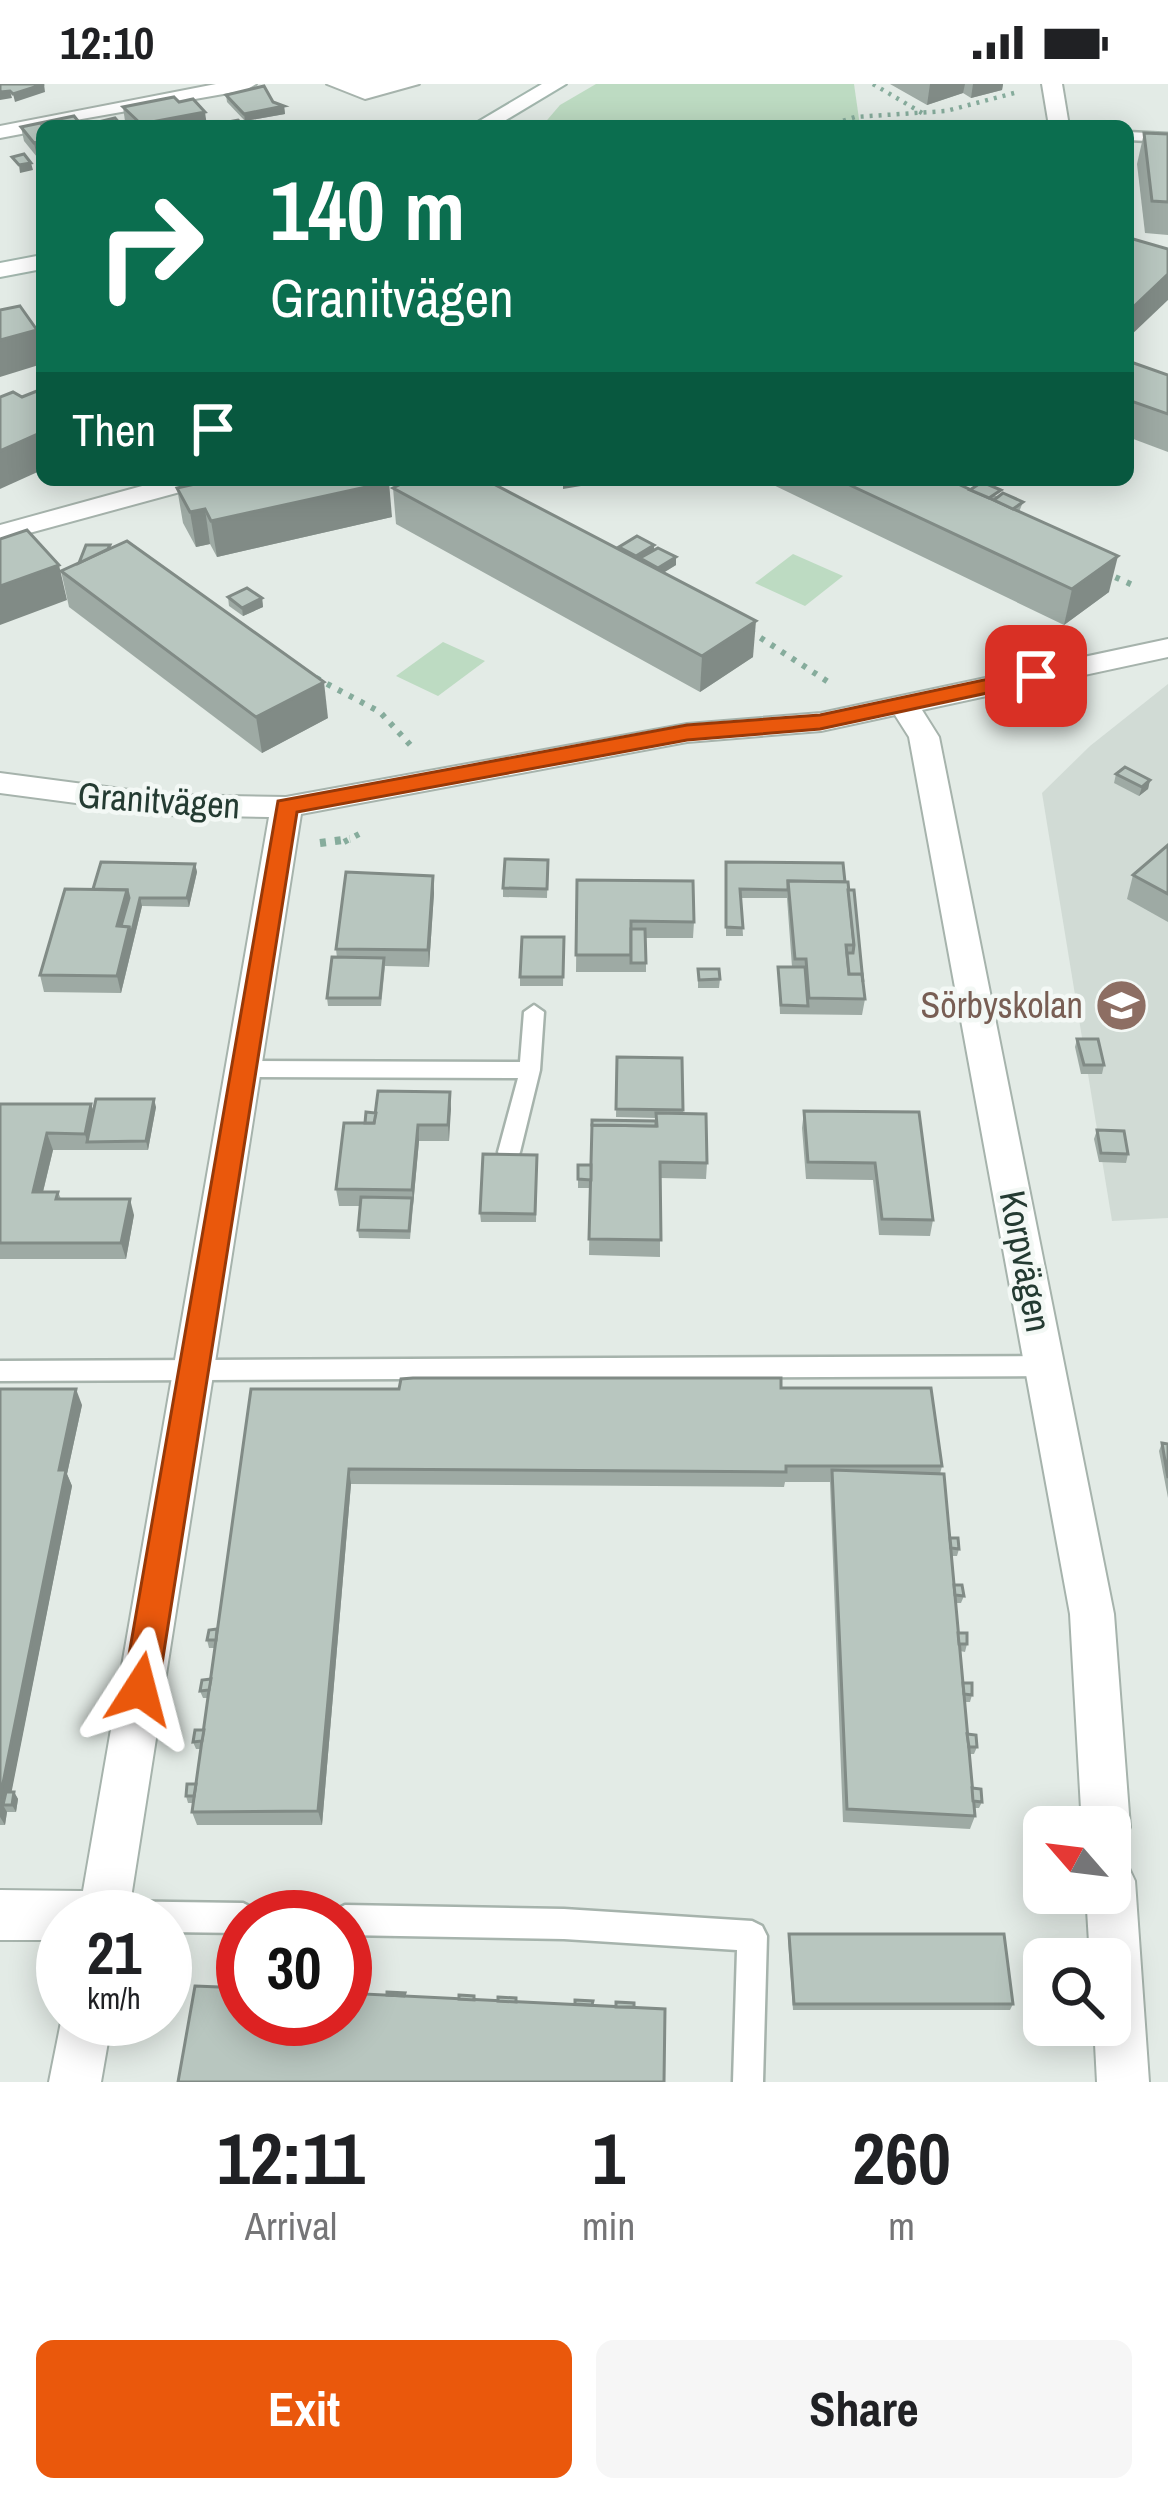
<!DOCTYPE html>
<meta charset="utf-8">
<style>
body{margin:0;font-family:"Archivo Narrow",sans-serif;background:#f6f6f6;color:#202124;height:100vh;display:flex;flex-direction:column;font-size:45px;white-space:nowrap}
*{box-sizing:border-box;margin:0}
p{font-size:39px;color:#757577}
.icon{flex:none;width:66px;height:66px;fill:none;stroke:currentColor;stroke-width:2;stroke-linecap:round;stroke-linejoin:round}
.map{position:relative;height:1998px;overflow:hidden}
.side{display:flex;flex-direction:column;background:#fff;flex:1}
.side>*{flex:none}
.banner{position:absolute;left:36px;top:36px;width:1098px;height:366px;border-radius:18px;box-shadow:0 6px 30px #0003;background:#0b6e4f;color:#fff;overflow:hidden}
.needle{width:78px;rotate:298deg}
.fabs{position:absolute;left:1023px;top:1722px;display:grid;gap:24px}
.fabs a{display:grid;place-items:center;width:108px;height:108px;border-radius:18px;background:#fff;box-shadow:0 6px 30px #0003;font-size:60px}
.speed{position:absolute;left:36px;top:1806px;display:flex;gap:24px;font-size:60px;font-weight:700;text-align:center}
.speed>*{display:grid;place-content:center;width:156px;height:156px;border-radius:50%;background:#fff;box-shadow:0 6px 30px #0003;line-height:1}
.speed small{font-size:30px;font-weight:400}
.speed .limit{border:18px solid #d22;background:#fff;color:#111}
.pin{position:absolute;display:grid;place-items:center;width:102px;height:102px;color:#fff;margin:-51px;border-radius:24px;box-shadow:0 6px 18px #0006}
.me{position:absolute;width:132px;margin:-66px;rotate:9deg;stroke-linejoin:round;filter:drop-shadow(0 0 9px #0008)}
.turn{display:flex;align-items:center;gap:42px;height:252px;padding:0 36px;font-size:54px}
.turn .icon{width:156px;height:156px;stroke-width:2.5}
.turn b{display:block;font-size:84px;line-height:102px}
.then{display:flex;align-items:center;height:114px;padding:0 36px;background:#0003;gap:24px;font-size:45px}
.eta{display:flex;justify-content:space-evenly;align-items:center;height:204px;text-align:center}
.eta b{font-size:72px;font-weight:800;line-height:84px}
.cta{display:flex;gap:24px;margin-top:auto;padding:24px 36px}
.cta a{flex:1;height:138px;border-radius:18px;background:#ea580c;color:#fff;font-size:48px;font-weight:800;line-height:138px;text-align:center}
.cta a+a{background:#f6f6f6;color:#202124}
.status{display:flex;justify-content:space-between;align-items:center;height:84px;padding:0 60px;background:#fff;direction:ltr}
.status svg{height:33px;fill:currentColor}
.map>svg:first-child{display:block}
.built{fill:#d1dbd5}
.green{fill:#bddbc2}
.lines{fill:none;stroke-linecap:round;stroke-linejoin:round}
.lane-casing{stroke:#a6b3ac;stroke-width:5}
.street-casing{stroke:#a6b3ac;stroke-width:4}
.secondary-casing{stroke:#a2b6ad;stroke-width:4}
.path-far2{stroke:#86ac9c;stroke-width:4.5;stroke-dasharray:3 6;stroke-linecap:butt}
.path-far1{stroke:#86ac9c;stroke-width:6;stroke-dasharray:4.5 8;stroke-linecap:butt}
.path{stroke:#86ac9c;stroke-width:8;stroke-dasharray:6 9;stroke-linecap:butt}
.lane{fill:#fff;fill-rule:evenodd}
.street{fill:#fff;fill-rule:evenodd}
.secondary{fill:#fff;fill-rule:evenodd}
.wall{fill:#9eaaa4}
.shaded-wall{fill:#818b86}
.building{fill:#b8c6bf;stroke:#818b86;stroke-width:3}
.route{fill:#ea580c;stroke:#983908;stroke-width:3}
.labels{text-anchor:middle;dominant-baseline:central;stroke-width:9;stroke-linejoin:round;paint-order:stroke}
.street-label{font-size:36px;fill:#243b32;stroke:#f3f8f5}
.education-label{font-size:36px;fill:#785e54;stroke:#f3f8f5;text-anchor:end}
</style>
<div class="status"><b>12:10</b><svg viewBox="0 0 49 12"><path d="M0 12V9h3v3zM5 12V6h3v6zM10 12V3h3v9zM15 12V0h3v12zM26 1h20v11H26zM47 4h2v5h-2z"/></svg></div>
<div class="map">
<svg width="1168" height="1998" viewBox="0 0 1168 1998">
<rect width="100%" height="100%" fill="#e3ebe6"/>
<polygon class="built" points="1168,600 1168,1134 1112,1137 1042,709 1090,662"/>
<g class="green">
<polygon points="596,0 854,0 860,42 542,42 560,21"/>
<polygon points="793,470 843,492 805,522 755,499"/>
<polygon points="443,558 485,577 438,612 396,592"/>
</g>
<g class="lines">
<defs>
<g id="lane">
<polygon points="1128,48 1168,50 1168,58 1128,56"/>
<polygon points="534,921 544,928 540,986 520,1068 517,1074 501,1074 498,1068 518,994 243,993 233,985 243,977 520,978 524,928"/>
<polygon points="1046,1272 1054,1275 1058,1282 1054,1289 1046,1292 0,1297 0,1277"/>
<polygon points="103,1817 243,1819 253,1824 257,1833 243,1833 243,1849 165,1848 165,1833 89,1833 93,1822"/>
<polygon points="345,1821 564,1825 752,1837 762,1842 767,1852 763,1998 733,1998 737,1866 564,1855 345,1851 345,1833 332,1833 335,1826"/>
</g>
<g id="street">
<polygon points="216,0 256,0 246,6 42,42 42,46 0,54 0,42"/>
<polygon points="327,0 419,0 365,15"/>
<polygon points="1042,0 1062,0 1069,42 1049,42"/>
<polygon points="164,396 206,396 202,402 0,457 0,441"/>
<polygon points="1168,555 1168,573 922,626 939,653 1114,1530 1130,1743 1123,1760 1110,1765 1110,1743 1082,1743 1070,1530 909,653 895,631 821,647 687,658 301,730 128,1833 63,1833 63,1856 0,1856 0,1806 83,1807 269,733 167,731 0,709 0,689 167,711 286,713 687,640 821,629"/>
<polygon points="1110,1772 1127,1780 1135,1797 1149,1998 1097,1998 1094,1941 1110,1941 1110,1875 1090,1875 1086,1809 1110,1809"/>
<polygon points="63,1928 63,1935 112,1935 101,1998 49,1998"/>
</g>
<g id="secondary">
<polygon points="542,0 566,0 496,42 471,42"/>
<polygon points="42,171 42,185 0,193 0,179"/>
</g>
</defs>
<use href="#lane" class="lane-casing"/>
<use href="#street" class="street-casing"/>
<use href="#secondary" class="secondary-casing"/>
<g class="path-far2">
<polyline points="873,0 922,29"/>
<polyline points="826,42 855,33 946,27 1018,8"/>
</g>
<g class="path-far1">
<polyline points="1104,488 1135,502"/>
<polyline points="750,547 833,601"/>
<polyline points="316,594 380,628 414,665"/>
<polyline points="344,758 363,748"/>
</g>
<polyline class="path" points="320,759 350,755"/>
<use href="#lane" class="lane"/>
<use href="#street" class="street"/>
<use href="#secondary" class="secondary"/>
</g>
<g class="wall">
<polygon points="890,0 1003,0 1002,6 971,14 963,9 927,21"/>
<polygon points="226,11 273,18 284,22 285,30 245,37 227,18"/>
<polygon points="123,23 207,42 130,42 125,37"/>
<polygon points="82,42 37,73 24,57 21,43"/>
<polygon points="1144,49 1168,50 1168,151 1145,149 1137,80"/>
<polygon points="1128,277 1168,291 1168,368 1128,353"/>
<polygon points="763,396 949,396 970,406 1023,418 1019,428 1109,508 1064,541"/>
<polygon points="177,404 392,433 217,473 210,460 196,463 183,439"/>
<polygon points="393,404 619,465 619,463 654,461 654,466 676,481 663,489 753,573 700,608 396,440"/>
<polygon points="110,465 328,634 262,669 69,523 61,487"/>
<polygon points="228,513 262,514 263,523 243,532 229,522"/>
<polygon points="1116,690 1150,696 1148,705 1139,712 1114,699"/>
<polygon points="1168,761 1168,838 1127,815 1133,791"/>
<polygon points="548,776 547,814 503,813 503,804"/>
<polygon points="726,778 843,779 865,915 862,931 780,930 778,883 792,883 787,814 741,814 743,852 726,852"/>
<polygon points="195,780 197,788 189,823 142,822 121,909 44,908 40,891 93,805"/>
<polygon points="433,792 434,809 429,883 385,882 381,922 328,922 327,914 337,874 336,865"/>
<polygon points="577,796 694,838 693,854 646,854 646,888 576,888"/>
<polygon points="564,853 563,902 520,902 520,893"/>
<polygon points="698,885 720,895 719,904 698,904"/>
<polygon points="1077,955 1104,981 1102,990 1081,990 1075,963"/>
<polygon points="617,973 682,974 683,1030 707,1079 706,1095 660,1094 660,1173 589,1171 590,1104 578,1104 578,1095 591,1081 656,1037 656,1034 616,1033"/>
<polygon points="450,1008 449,1057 419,1057 410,1155 359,1154 358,1146 360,1122 339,1122 336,1105 365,1039 376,1029"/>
<polygon points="0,1020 91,1020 94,1028 156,1023 148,1066 53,1066 43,1108 58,1108 61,1115 134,1131 126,1175 0,1175"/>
<polygon points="804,1027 919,1028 933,1136 930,1152 879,1151 873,1096 806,1095 802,1044"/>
<polygon points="1097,1046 1128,1070 1126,1079 1099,1078 1094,1055"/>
<polygon points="537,1071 536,1138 481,1138 480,1129"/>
<polygon points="781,1304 942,1382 940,1390 950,1454 959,1465 957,1472 952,1472 954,1501 964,1512 961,1519 956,1519 958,1549 967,1560 965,1568 960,1567 963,1599 972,1611 970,1618 965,1618 967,1651 977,1663 974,1670 969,1670 972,1704 982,1718 979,1724 974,1724 975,1732 970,1745 843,1738 830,1398 785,1398 784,1403 351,1400 322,1741 197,1741 192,1728 193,1719 188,1719 186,1712 196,1700 201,1665 196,1665 193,1658 204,1646 208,1614 203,1614 200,1607 211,1595 215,1564 209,1564 207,1556 217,1545 251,1305"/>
<polygon points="0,1305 82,1321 67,1390 72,1402 11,1708 14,1708 18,1715 16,1728 7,1728 5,1741 0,1741"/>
<polygon points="1162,1359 1168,1360 1168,1414 1159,1367"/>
<polygon points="789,1850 1013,1920 1010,1926 793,1926 788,1856"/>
</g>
<g class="shaded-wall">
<polygon points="44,0 45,8 15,18 13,10"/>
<polygon points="930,0 965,0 963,9 927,21"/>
<polygon points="973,0 1003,0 1002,6 971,14"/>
<polygon points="10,7 12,14 0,16 0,8"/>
<polygon points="284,22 285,30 245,37 244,30"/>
<polygon points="205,28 207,42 141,42 141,40"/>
<polygon points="42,57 42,72 37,73 34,59"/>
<polygon points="31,79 33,86 20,89 19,81"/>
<polygon points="1168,190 1168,216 1128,254 1128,228"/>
<polygon points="37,246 42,269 42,280 0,293 0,256"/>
<polygon points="42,348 42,386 0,405 0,367"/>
<polygon points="563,396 617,396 563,405"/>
<polygon points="389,398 392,433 217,473 211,437"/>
<polygon points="205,425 210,460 196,463 190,428"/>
<polygon points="654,461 654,470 640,474 640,478 636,480 636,472"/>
<polygon points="1118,472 1109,508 1064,541 1072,505"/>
<polygon points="676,473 676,481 658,492 658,484"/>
<polygon points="59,481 67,516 0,541 0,502"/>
<polygon points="262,514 263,523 243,532 242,524"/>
<polygon points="756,537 753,573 700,608 702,572"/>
<polygon points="324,598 328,634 262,669 256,633"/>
<polygon points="1150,696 1148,705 1139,712 1142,703"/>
<polygon points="195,780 197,788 189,823 187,814"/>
<polygon points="433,792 434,809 429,883 428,866"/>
<polygon points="127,806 131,822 123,851 117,842"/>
<polygon points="140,814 142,822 121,909 117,892 129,843"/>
<polygon points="450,1008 451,1025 449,1057 448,1041"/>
<polygon points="154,1015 156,1023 148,1066 146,1057"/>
<polygon points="91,1020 96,1036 87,1058 85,1050"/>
<polygon points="418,1041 419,1057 413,1122 412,1106"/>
<polygon points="47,1049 53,1066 39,1124 33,1108"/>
<polygon points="130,1115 134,1131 126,1175 121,1159"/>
<polygon points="76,1305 82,1321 67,1390 72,1402 9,1721 3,1721 7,1728 5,1741 0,1733 0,1714 59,1386"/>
<polygon points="349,1385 351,1400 322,1741 318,1727"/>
<polygon points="14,1708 18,1715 16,1728 12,1721"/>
</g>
<g class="building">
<polygon points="0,0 44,0 13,10 10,7 0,8"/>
<polygon points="264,2 273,18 284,22 244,30 226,11"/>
<polygon points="174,13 179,18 193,15 205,28 141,40 123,23"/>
<polygon points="74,32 82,42 42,42 42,57 34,59 21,43"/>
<polygon points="115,34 122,42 107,42 102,37"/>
<polygon points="238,36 244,42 218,42 217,40"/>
<polygon points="1144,49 1168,50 1168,118 1152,117"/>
<polygon points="24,70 31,79 19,81 12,73"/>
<polygon points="1133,155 1168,165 1168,190 1128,228 1128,159"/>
<polygon points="20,222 37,246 0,256 0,226"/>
<polygon points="1128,277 1168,291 1168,330 1128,316"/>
<polygon points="37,307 42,310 42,348 0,367 0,313 13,308 22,313"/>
<polygon points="213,396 388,396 389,398 211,437 205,425 190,428 177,404"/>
<polygon points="409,396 486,396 756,537 702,572 393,404"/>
<polygon points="839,396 949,396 1118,472 1072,505"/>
<polygon points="982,398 1001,406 989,414 970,406"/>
<polygon points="1003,409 1023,418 1013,425 994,416"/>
<polygon points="27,446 59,481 0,502 0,455"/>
<polygon points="637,452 654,461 636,472 619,463"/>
<polygon points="127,457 324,598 256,633 61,487"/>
<polygon points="86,461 110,461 108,465 79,479"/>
<polygon points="658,464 676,473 658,484 640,474"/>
<polygon points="247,504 262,514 242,524 228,513"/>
<polygon points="1125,683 1150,696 1142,703 1116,690"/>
<polygon points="1168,761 1168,810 1133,791"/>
<polygon points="505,775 548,776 547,805 503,804"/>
<polygon points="101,778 195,780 187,814 140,814 131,851 129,843 121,842 129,814 127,806 93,805"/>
<polygon points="726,778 843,779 845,798 788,797 788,806 740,805 743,844 726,843"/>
<polygon points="346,788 433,792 428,866 336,865"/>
<polygon points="577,796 693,797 694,838 631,837 631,871 576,871"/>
<polygon points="788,797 848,798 854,861 846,861 849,890 862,890 865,915 809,914 806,875 795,875"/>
<polygon points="65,805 127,806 117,842 129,843 117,892 40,891"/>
<polygon points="848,806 854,806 863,898 862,890 849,890 847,869 853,869 854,861"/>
<polygon points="631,845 645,845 646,879 631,879"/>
<polygon points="522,853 564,853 563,893 520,893"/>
<polygon points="332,873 384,874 380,914 327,914"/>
<polygon points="778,883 805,883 808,922 781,921"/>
<polygon points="698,885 719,885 720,895 699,896"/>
<polygon points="1077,955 1098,955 1104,981 1084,981"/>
<polygon points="617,973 682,974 683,1026 616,1025"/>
<polygon points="378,1007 450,1008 448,1041 418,1041 412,1106 336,1105 344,1039 374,1039"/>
<polygon points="96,1015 154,1015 146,1057 87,1058"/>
<polygon points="0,1020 91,1020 85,1050 47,1049 33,1108 58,1108 56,1115 130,1115 121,1159 0,1159"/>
<polygon points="804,1027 919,1028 933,1136 882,1135 875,1079 808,1078"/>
<polygon points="366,1028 376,1029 374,1039 365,1039"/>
<polygon points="656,1029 706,1030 707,1079 660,1078 661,1156 589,1155 592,1041 657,1042"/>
<polygon points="592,1036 656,1037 656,1042 592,1041"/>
<polygon points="1097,1046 1124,1047 1128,1070 1101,1069"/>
<polygon points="483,1070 537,1071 535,1130 480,1129"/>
<polygon points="578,1081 591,1081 591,1096 578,1095"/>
<polygon points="361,1113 412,1114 409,1147 358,1146"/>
<polygon points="413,1294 781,1294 781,1304 931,1304 942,1382 786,1382 786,1388 349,1385 318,1727 192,1728 251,1305 399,1305 401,1295"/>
<polygon points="0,1305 76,1305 59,1386 66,1386 0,1714"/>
<polygon points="1162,1359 1168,1360 1168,1394"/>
<polygon points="832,1386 944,1390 975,1732 847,1725"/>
<polygon points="950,1454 958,1454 959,1465 951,1464"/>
<polygon points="954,1501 962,1501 964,1512 955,1511"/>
<polygon points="217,1545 216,1556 207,1556 209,1546"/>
<polygon points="958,1549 967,1549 967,1560 959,1560"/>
<polygon points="211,1595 209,1606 200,1607 202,1596"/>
<polygon points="963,1599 972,1599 972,1611 964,1610"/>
<polygon points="195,1646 204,1646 202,1657 193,1658"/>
<polygon points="967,1650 976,1651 977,1663 969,1663"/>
<polygon points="187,1700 196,1700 194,1712 186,1712"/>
<polygon points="972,1704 981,1705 982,1718 973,1717"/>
<polygon points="6,1708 14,1708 12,1721 3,1721"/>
<polygon points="789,1850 1004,1850 1013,1920 794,1920"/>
<polygon points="195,1902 243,1904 243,1935 345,1935 345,1909 665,1925 664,1998 178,1998"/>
<polygon points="346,1906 364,1907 363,1910 346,1909"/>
<polygon points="387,1908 405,1909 404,1912 387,1911"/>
<polygon points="459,1911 474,1912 474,1916 459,1915"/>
<polygon points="498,1913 516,1914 516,1918 498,1917"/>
<polygon points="575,1916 593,1917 592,1921 575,1920"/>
<polygon points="616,1918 634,1919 634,1923 616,1923"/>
</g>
<polygon class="route" points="1036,585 1043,587 1043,597 820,645 687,656 297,728 158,1605 153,1617 140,1622 128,1617 123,1605 278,717 687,641 820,631"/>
<defs>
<symbol id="school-disc" viewBox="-11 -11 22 22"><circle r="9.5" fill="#8d6e63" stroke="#f3f8f5"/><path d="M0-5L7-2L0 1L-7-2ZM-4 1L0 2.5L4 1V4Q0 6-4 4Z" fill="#fff"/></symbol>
</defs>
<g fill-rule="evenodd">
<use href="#school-disc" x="1092" y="892" width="59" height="59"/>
</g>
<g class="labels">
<g class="street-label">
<text transform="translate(159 716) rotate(4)">Granitvägen</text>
<text transform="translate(1026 1177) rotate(79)">Korpvägen</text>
</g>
<g class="education-label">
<text x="1083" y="921">Sörbyskolan</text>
</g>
</g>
</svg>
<div class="fabs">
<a><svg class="needle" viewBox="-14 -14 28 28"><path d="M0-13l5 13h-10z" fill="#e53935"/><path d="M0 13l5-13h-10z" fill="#757577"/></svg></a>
<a><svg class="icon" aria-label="search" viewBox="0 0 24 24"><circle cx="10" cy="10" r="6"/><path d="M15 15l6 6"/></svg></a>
</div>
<div class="speed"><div>21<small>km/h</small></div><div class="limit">30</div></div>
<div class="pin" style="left:1036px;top:592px;background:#d93025"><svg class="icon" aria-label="arrive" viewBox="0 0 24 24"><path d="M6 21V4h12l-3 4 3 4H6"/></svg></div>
<svg class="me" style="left:140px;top:1605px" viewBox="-20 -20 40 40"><path d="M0-17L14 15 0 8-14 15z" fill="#ea580c" stroke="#fff" stroke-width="4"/></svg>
<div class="banner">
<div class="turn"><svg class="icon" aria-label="right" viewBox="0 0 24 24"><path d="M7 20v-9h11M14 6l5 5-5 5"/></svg><div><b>140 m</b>Granitvägen</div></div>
<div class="then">Then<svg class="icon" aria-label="arrive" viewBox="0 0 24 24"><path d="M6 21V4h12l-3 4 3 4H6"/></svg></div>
</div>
</div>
<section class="side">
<div class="eta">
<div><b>12:11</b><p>Arrival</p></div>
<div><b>1</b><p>min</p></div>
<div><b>260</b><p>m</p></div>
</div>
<div class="cta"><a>Exit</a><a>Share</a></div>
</section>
